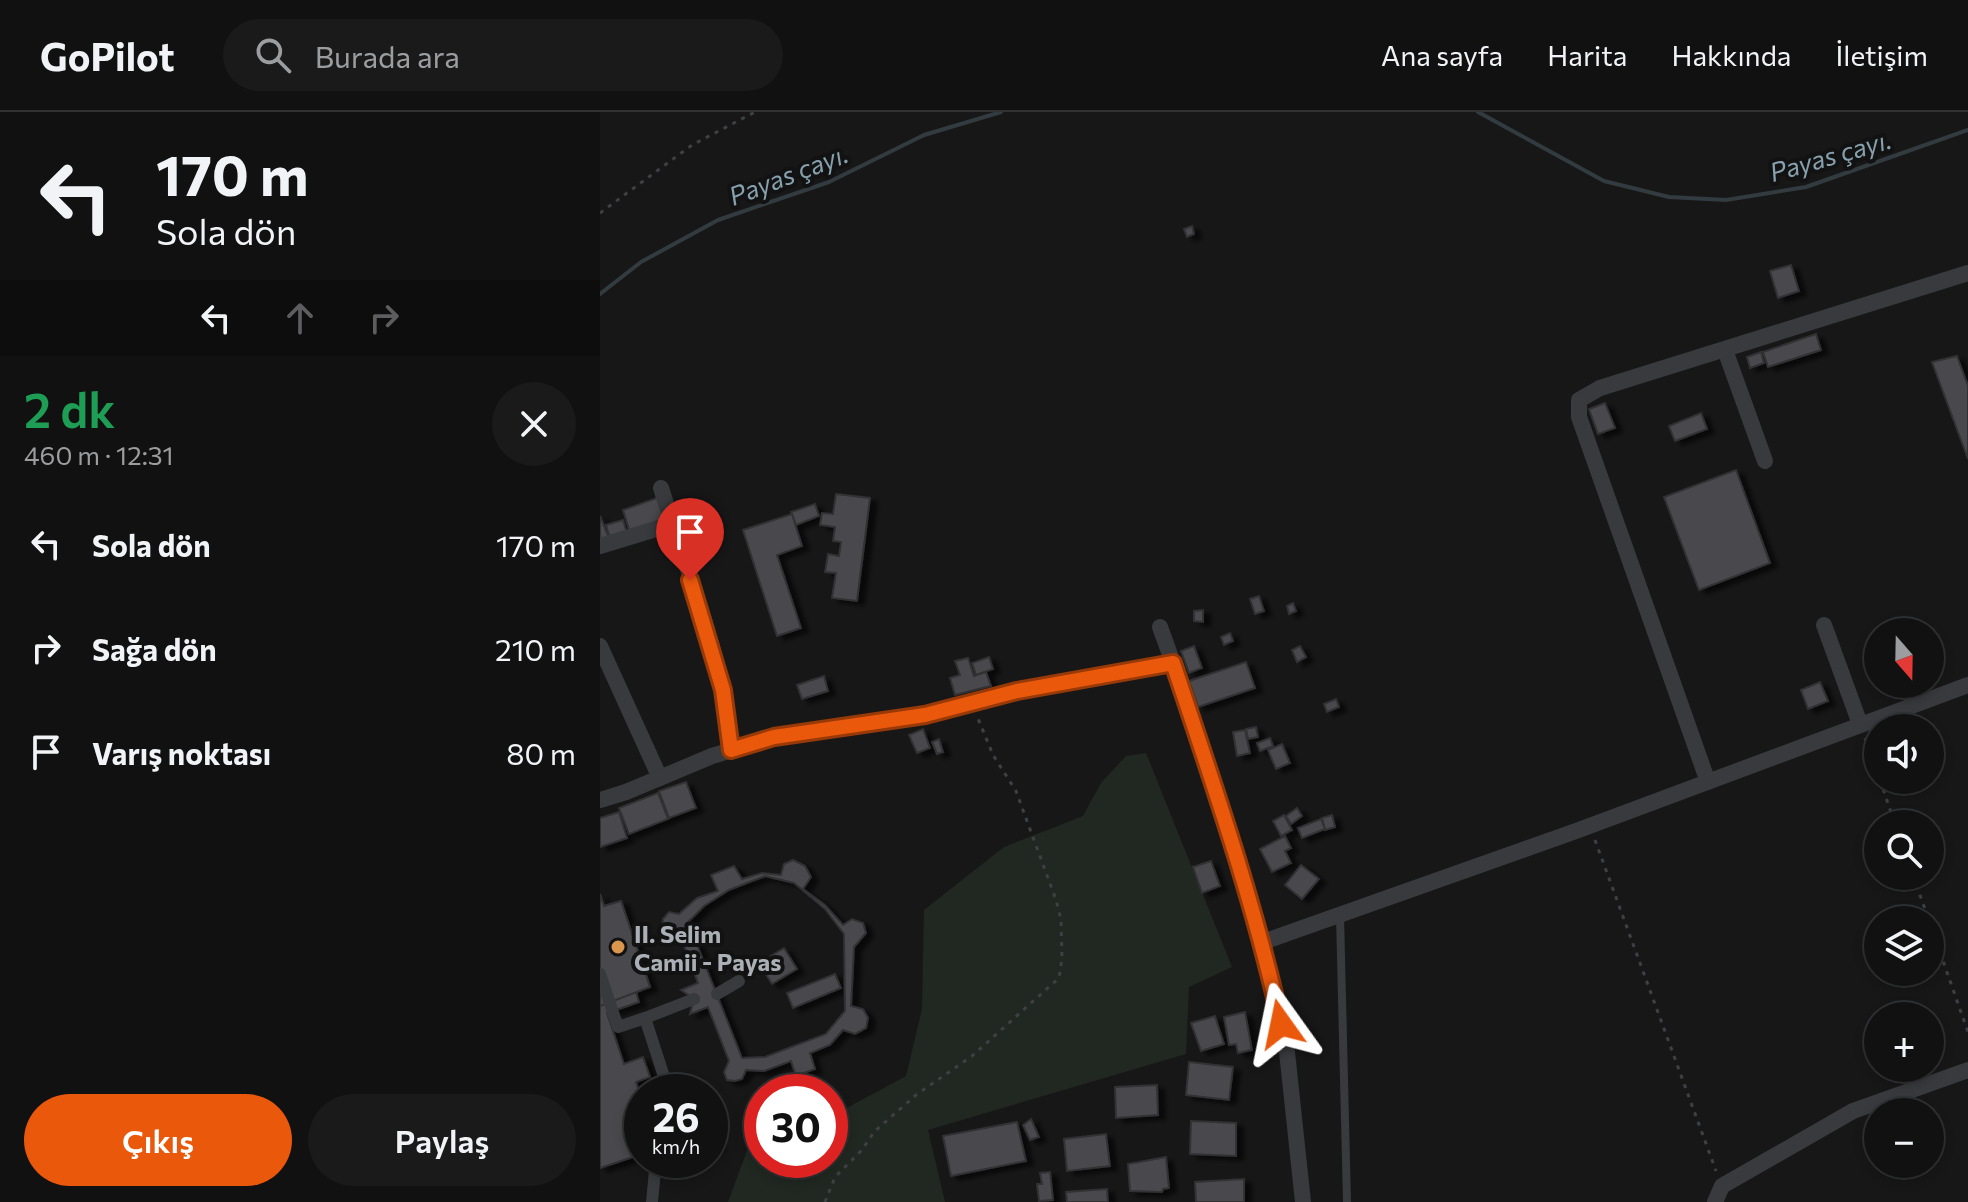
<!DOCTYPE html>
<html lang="tr">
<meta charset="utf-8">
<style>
body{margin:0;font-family:Commissioner,sans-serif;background:#1a1a1b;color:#f1f3f6;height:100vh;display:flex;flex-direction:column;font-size:30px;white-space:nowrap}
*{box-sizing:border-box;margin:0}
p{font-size:26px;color:#9c9d9f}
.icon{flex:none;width:44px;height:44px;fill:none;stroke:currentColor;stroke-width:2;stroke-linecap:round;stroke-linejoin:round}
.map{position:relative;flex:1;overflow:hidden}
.sheet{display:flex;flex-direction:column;background:#111112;width:600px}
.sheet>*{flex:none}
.guide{background:#111112;color:#f1f3f6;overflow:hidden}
.needle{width:52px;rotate:160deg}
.buttons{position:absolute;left:1264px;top:506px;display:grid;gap:16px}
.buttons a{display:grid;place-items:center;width:80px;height:80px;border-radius:50%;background:#111112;box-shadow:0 4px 12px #0003,0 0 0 2px #303132;font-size:40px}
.speed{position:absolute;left:24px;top:962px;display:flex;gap:16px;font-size:40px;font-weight:700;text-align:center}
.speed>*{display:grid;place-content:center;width:104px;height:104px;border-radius:50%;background:#111112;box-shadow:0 4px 12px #0003,0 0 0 2px #303132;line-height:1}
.speed small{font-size:20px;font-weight:400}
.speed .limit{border:12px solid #d22;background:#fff;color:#111}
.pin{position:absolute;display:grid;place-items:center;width:68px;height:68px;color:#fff;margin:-82px -34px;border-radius:50% 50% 50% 0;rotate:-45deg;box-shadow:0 0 8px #0007}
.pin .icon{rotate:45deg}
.me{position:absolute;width:88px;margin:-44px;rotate:348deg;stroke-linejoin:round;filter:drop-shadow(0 0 6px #0008)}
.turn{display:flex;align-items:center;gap:28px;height:168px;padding:0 24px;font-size:36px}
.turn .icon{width:104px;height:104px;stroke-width:2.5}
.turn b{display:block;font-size:56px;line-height:68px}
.lanes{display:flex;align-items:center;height:76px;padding:0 24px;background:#0003;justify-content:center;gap:40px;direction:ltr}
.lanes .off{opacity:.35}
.round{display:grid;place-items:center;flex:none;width:84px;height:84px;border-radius:42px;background:#1a1a1b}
.overview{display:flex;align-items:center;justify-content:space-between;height:136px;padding:0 24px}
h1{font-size:48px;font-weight:600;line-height:60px;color:#1e9e55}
.cta{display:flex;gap:16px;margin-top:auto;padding:16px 24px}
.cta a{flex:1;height:92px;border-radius:48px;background:#ea580c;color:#fff;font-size:32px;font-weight:600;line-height:92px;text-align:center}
.cta a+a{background:#1a1a1b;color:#f1f3f6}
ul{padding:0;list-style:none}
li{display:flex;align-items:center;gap:24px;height:104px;padding:0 24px}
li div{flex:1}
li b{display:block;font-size:30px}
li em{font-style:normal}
header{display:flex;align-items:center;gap:48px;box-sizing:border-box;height:112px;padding:0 40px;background:#111112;border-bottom:2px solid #303132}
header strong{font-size:38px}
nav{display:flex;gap:44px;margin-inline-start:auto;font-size:28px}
.search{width:560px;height:72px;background:#1a1a1b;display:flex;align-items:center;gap:20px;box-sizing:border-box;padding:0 28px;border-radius:44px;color:#9c9d9f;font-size:30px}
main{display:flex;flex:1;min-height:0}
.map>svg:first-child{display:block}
.green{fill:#212821}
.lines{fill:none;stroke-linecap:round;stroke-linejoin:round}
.stream{stroke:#323b3f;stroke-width:4}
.building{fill:#494a4d;stroke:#313134;stroke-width:2;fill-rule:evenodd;filter:url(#shadow)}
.path{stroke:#3e4044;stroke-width:3;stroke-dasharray:4 6;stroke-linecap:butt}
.service{stroke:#383a3d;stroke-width:8}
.pedestrian{stroke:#383a3d;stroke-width:12}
.minor{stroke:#383a3d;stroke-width:16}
.route-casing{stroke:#983908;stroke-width:20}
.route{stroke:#ea580c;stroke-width:14}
.poi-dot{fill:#da964c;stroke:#121213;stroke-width:3}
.labels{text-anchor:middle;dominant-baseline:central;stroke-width:8;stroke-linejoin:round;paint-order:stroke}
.poi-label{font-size:24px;font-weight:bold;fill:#aab0b6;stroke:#121213;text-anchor:start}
.water-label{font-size:26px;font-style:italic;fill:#86a0ad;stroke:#121213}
</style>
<header>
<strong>GoPilot</strong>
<div class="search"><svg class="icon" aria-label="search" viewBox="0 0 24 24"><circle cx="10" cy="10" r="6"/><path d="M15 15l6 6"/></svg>Burada ara</div>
<nav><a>Ana sayfa</a><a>Harita</a><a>Hakkında</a><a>İletişim</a></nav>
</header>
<main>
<section class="sheet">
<div class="guide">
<div class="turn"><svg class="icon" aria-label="left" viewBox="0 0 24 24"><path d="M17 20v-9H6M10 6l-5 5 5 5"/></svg><div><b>170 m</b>Sola dön</div></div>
<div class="lanes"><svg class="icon" aria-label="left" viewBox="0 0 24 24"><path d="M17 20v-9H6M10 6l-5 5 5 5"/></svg><svg class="icon off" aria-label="ahead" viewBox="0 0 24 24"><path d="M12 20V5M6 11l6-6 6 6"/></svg><svg class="icon off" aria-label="right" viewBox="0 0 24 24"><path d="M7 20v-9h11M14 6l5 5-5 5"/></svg></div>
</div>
<div class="overview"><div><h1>2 dk</h1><p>460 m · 12:31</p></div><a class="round"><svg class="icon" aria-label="close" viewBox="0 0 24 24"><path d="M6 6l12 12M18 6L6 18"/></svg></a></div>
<ul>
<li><svg class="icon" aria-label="left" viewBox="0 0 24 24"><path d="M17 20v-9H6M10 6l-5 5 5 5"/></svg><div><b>Sola dön</b></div><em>170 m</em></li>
<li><svg class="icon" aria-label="right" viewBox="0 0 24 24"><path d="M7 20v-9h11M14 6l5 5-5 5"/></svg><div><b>Sağa dön</b></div><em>210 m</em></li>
<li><svg class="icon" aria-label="arrive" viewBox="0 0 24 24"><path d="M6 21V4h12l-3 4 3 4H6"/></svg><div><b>Varış noktası</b></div><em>80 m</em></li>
</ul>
<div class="cta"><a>Çıkış</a><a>Paylaş</a></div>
</section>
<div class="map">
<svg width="1368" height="1090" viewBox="0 0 1368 1090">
<defs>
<filter id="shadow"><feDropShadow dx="7" dy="4" stdDeviation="2" flood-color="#0009"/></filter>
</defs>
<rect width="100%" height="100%" fill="#171718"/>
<polygon class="green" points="546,641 632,855 589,875 586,942 328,1018 345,1090 128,1090 151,1028 162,1025 162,1048 230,1048 230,1005 306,964 322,897 324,798 404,735 483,704 501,671 526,644"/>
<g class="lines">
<g class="stream">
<polyline points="878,0 1004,69 1069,85 1126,88 1206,75 1368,18"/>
<polyline points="0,182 41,150 118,108 229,70 324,23 401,0"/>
</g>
</g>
<g class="building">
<polygon points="592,114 594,122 587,125 584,117"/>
<polygon points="1191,153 1199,179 1178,186 1170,159"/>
<polygon points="1216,222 1221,238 1168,255 1163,240"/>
<polygon points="1161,240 1164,251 1150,256 1147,245"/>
<polygon points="1357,244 1368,274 1368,347 1332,250"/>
<polygon points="1005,291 1015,316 998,322 989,297"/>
<polygon points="1101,301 1107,317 1075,329 1069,314"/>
<polygon points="1136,358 1170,451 1099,478 1064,385"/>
<polygon points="236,382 270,386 257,489 232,486 236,461 225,460 228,442 239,444 241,430 233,429 235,415 220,413 222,401 233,402"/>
<polygon points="57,386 65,409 30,421 23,398"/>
<polygon points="215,392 219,404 196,413 191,400"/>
<polygon points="192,402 202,434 177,443 201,516 177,524 143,418"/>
<polygon points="0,404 9,426 0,430"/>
<polygon points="23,408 27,421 10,426 6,413"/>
<polygon points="659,484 664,499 655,502 650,487"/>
<polygon points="693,491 696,499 689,502 687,494"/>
<polygon points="603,498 603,510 594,509 594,499"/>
<polygon points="630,521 633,529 624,533 621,525"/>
<polygon points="594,534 602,556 589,561 581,539"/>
<polygon points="700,534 706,545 697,550 692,538"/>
<polygon points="389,545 393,557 376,563 372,551"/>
<polygon points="368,546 374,564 386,560 391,574 355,583 350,566 360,563 355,549"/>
<polygon points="646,550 655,576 598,595 589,569"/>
<polygon points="224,564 228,579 202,587 197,573"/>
<polygon points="1220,570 1228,589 1208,597 1201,578"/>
<polygon points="736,587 739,595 727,600 724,592"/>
<polygon points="656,615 658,625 648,627 646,617"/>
<polygon points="323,617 330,636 317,641 309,623"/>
<polygon points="645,618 650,641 637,644 633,620"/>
<polygon points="670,626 673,634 660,639 657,631"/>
<polygon points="339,627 343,640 337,642 332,630"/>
<polygon points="682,632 690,651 676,657 668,638"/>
<polygon points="86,670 96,696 69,706 59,679"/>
<polygon points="58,681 68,707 29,722 19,696"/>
<polygon points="697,696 702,704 691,712 686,704"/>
<polygon points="19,700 27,726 0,735 0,706"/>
<polygon points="684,703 692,718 681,724 673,709"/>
<polygon points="732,703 735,715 725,718 722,706"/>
<polygon points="721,707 725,717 702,726 698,716"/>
<polygon points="685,724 691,736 685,739 691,751 672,760 660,737"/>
<path d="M193 748 205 754 211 765 203 777 225 793 243 813 252 807 263 811 266 821 254 835 251 894 263 897 268 906 266 916 255 922 243 918 230 933 210 941 215 957 196 964 191 949 164 959 146 958 142 967 135 969 127 968 124 960 129 949 108 895 90 902 94 887 81 878 98 871 79 820 71 822 62 817 63 807 69 800 79 802 97 786 118 779 111 763 134 754 142 767 162 761 181 763 184 752ZM165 764 194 771 225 797 244 822 245 899 226 922 165 945 142 946 88 810 104 794 129 778Z"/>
<polygon points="611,749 620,774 602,781 593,755"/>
<polygon points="701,753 719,767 702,787 685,773"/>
<polygon points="0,782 4,794 21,789 50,875 36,880 39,890 7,901 24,952 43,945 50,965 36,970 42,988 42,1027 39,1028 42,1042 0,1056 0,887 32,876 8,804 0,807"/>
<polygon points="0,782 4,794 21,789 50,875 0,894"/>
<polygon points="184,836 197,857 172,872 159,851"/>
<polygon points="235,862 241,876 193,896 187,881"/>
<polygon points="645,900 652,938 638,941 636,932 629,933 624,905"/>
<polygon points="615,904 624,932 601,939 591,911"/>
<polygon points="589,950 633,955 629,988 586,983"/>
<polygon points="557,973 558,1003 516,1006 515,975"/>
<polygon points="431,1007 439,1025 430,1028 423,1013"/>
<polygon points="591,1009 636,1011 636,1044 590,1042"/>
<polygon points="417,1010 426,1049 351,1064 343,1024"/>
<polygon points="110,1013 117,1034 110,1036"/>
<polygon points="506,1022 510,1054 467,1059 464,1027"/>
<polygon points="566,1045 569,1076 563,1077 562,1080 530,1079 528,1052"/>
<polygon points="450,1060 453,1088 439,1089 437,1072 442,1072 440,1061"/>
<polygon points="644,1067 644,1090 596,1090 595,1070"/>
<polygon points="507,1077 508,1090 467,1090 466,1080"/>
</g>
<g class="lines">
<g class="path">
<polyline points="0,101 92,33 155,0"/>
<polyline points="1265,626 1278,664"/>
<polyline points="1280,668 1295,712"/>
<polyline points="995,728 1116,1059"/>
<polyline points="1313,764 1329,808"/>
<polyline points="1330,812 1368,920"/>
<polyline points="225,1090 235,1065 262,1038 274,1020 316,983 372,944 459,866 462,846 461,807 456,788 416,679 393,643 377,604"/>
</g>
<polyline class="service" points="740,804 747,1090"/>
<g class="pedestrian">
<polyline points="0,862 18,915 45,906"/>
<polyline points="117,882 139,869"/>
<polyline points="69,980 45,906 94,887"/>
<polyline points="52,1090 56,1048"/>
</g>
<g class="minor">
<polyline points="1125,238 1165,349"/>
<path d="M61 376C88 462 124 548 131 638"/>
<polyline points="0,434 72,412"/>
<polyline points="1224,513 1260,612"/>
<polyline points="560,515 573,551"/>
<polyline points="0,534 60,666"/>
<polyline points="1108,670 979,305 979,288 1000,276 1368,161"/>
<polyline points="0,688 26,680 112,644 174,625 325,603 417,579 573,551 630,720 663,830"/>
<polyline points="703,1090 687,940 663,830 976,719 1368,573"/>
<polyline points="1115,1090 1122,1074 1253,999 1368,958"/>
</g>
</g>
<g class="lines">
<defs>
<path id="route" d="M90 468 123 578 131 638 174 625 325 603 417 579 573 551C613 671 654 789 681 912"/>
</defs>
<use href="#route" class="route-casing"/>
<use href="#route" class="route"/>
</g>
<circle class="poi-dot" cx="18" cy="835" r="8"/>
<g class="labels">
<g class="poi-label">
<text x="34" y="821">II. Selim<tspan x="34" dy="28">Camii - Payas</tspan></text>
</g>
<g class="water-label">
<text transform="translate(1230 43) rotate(-16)">Payas çayı.</text>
<text transform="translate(188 62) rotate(-21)">Payas çayı.</text>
</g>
</g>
</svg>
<div class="buttons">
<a><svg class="needle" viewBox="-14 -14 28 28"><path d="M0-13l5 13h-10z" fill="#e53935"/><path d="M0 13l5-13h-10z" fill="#9c9d9f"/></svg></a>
<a><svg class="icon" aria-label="sound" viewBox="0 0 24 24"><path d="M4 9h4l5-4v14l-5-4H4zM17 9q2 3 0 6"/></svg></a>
<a><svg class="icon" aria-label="search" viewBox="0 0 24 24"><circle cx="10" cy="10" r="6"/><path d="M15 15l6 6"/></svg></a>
<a><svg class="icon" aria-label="layers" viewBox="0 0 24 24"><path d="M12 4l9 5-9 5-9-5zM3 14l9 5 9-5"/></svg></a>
<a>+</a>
<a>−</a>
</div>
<div class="speed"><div>26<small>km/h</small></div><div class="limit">30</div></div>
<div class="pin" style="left:90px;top:468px;background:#d93025"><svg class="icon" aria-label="arrive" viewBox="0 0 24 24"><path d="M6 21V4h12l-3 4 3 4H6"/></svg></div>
<svg class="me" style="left:681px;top:912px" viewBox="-20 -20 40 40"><path d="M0-17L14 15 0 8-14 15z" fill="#ea580c" stroke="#fff" stroke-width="4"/></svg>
</div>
</main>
